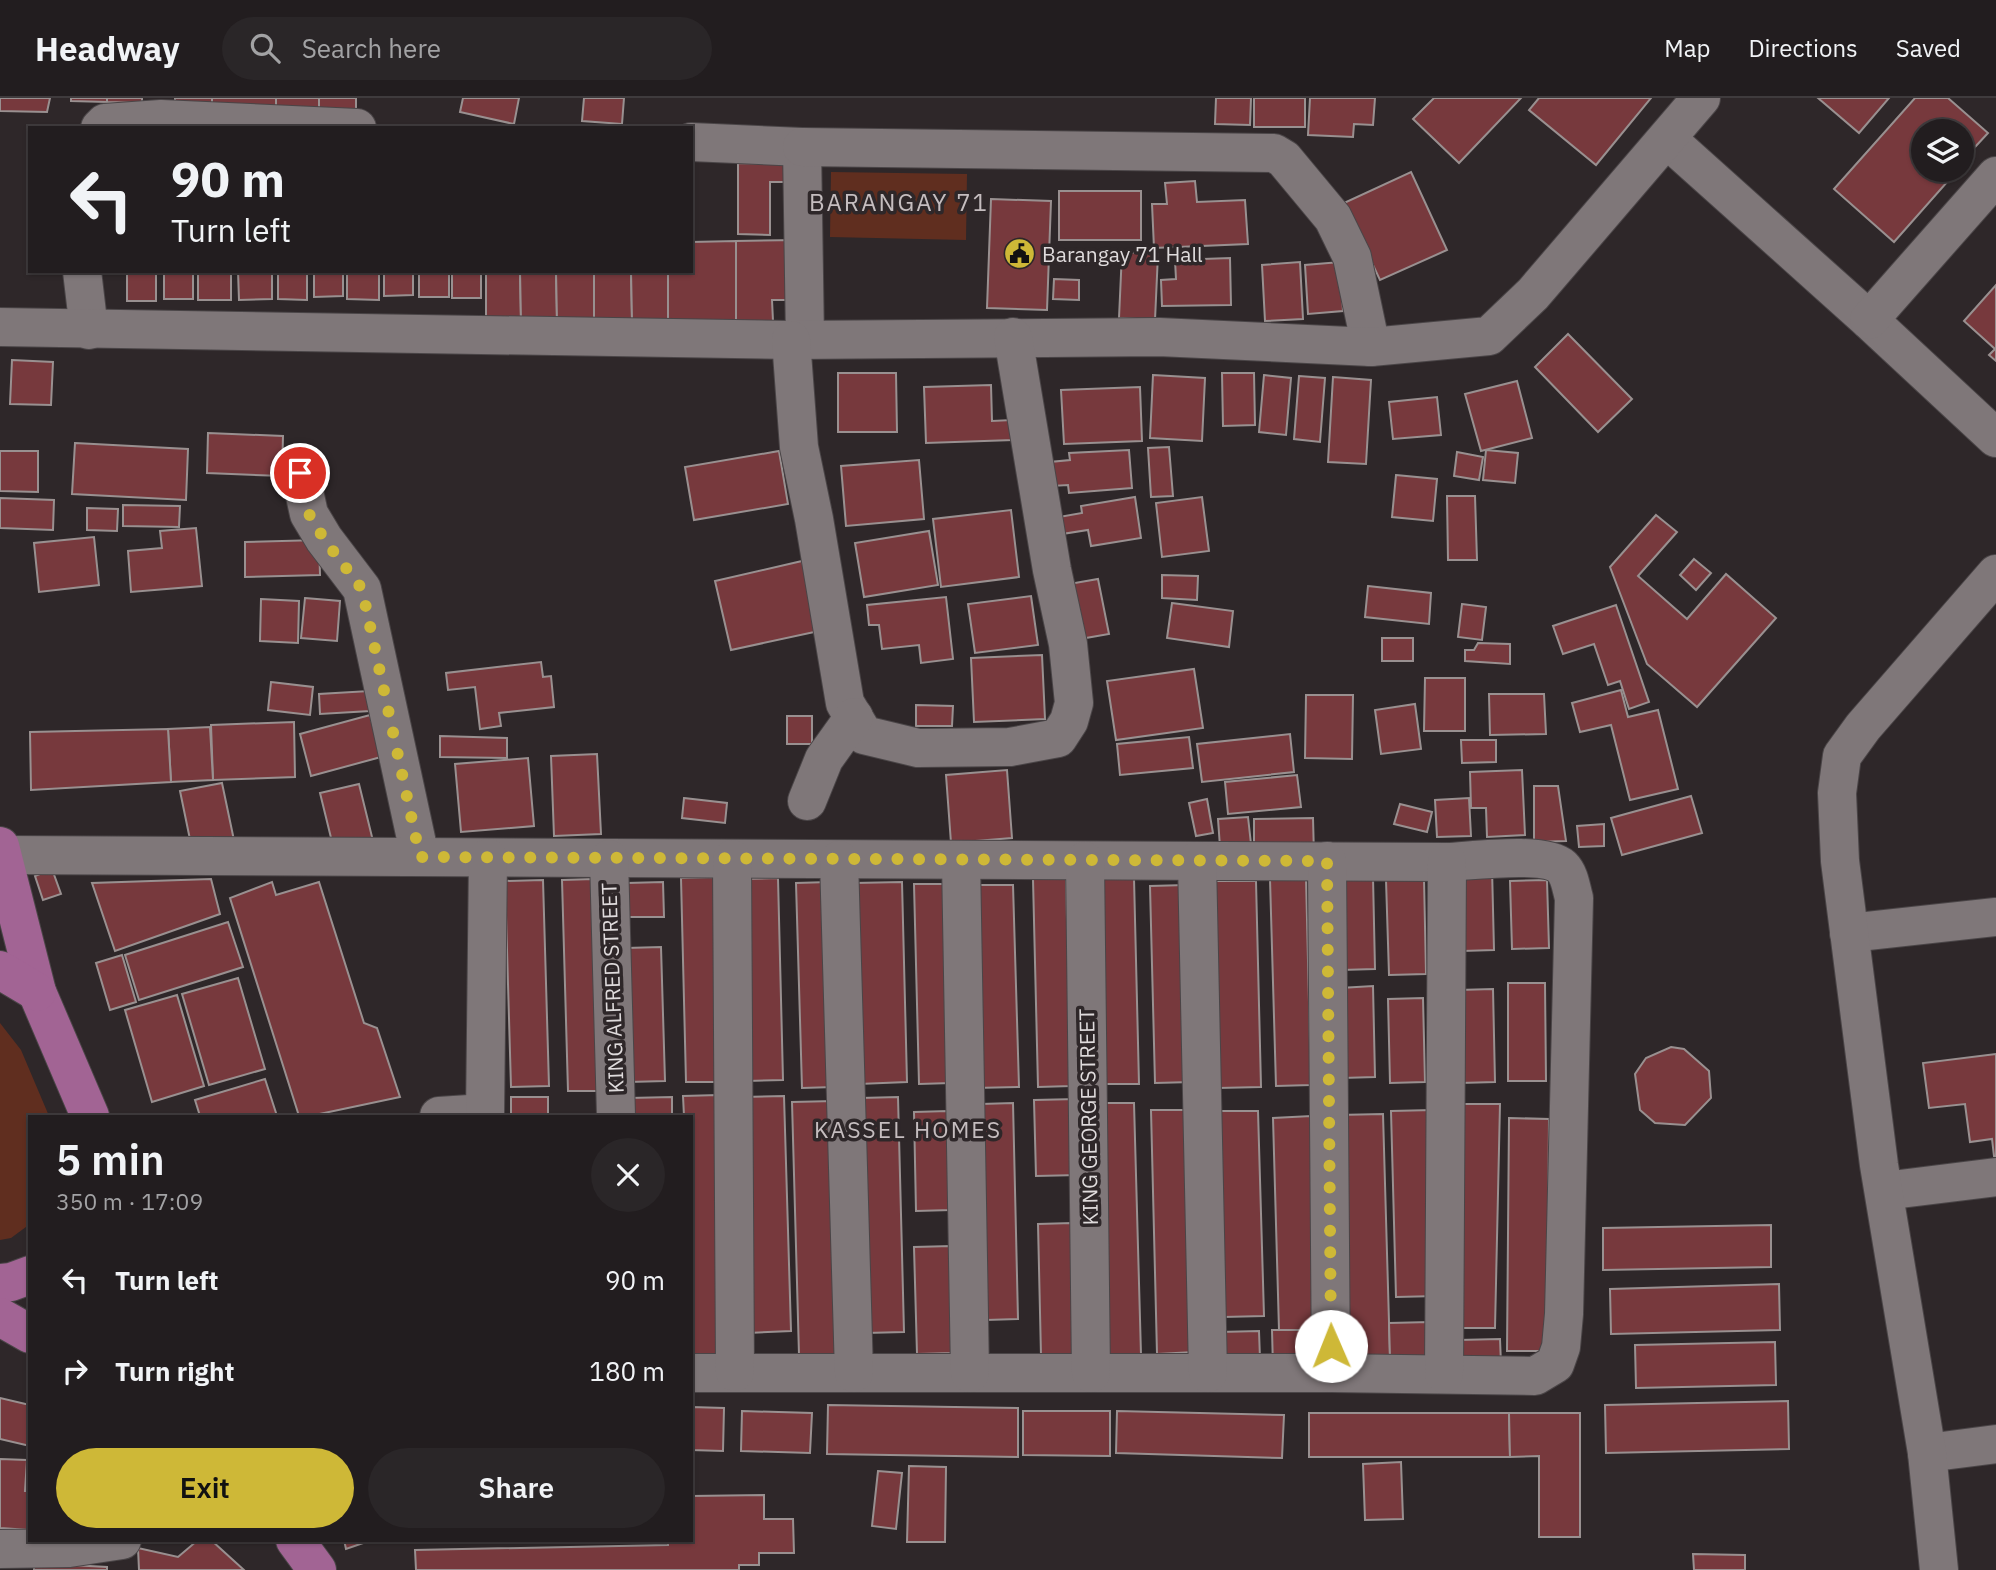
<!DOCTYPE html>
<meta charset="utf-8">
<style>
body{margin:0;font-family:"IBM Plex Sans",sans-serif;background:#2a2628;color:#f1f3f6;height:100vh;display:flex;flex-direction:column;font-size:26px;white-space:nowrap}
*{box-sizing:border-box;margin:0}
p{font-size:23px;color:#a2a2a4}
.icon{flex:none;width:38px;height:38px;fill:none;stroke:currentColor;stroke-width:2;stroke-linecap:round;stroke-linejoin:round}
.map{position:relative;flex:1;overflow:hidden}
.drawer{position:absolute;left:28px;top:1017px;width:665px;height:427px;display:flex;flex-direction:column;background:#221d1f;border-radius:0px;box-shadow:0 2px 5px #0004,0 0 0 2px #3f3b3d}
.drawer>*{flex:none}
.hud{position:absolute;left:28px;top:28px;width:665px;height:147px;border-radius:0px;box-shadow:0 2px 5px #0004,0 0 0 2px #3f3b3d;background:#221d1f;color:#f1f3f6;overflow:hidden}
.tools{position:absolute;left:1911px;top:21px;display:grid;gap:14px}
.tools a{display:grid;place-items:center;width:63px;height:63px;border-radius:50%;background:#221d1f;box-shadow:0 2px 5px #0004,0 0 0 2px #3f3b3d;font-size:35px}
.pin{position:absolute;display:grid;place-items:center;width:60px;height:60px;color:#fff;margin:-30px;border:4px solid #fff;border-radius:50%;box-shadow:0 2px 7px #0007}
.me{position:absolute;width:77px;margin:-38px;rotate:359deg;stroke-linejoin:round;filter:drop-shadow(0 0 5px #0008)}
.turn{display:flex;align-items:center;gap:24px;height:147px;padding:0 28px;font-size:32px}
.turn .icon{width:91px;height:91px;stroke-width:2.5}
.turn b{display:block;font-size:49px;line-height:60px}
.round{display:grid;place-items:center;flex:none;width:74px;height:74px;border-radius:37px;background:#2a2628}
.overview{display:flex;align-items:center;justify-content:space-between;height:119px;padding:0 28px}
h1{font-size:42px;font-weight:600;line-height:52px}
.cta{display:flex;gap:14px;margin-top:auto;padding:14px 28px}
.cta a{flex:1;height:80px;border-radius:42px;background:#ceb837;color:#111;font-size:28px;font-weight:600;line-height:80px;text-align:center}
.cta a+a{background:#2a2628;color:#f1f3f6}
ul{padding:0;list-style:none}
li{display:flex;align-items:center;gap:21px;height:91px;padding:0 28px}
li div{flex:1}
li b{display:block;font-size:26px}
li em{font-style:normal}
header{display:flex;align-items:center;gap:42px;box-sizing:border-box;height:98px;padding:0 35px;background:#221d1f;border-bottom:2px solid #3f3b3d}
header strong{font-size:33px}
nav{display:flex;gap:38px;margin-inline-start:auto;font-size:24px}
.search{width:490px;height:63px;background:#2a2628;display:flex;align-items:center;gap:18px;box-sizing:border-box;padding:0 24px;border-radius:38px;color:#a2a2a4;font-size:26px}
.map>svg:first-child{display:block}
.green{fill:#602e1f}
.building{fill:#77393d;stroke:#999090;stroke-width:2}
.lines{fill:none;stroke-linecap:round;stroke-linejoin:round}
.minor-casing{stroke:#4a4547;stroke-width:40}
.major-casing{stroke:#4a4547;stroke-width:40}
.minor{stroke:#7f7779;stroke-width:38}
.major{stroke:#a26494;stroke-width:38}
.route{stroke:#ceb837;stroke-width:12;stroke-dasharray:0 21.6}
.labels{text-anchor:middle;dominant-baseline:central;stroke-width:7;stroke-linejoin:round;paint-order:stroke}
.poi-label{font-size:21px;fill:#dfdbdc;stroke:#2e2729;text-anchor:start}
.street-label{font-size:21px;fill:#dfdbdc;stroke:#2e2729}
.neighbourhood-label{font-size:23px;letter-spacing:2px;fill:#c5bdbf;stroke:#2e2729}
.quarter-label{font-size:24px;letter-spacing:2px;fill:#c5bdbf;stroke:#2e2729}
</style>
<header>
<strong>Headway</strong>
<div class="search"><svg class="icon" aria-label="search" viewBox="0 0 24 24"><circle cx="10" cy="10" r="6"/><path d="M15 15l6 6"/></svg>Search here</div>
<nav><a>Map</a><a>Directions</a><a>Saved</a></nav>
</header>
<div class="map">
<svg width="1996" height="1472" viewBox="0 0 1996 1472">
<rect width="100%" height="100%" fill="#2e2729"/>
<g class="green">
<polygon points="831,74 967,76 966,142 830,139"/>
<polygon points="0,925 21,952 49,1018 30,1018 30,1126 11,1140 0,1142"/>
</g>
<g class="building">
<polygon points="0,0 50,0 47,14 0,13"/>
<polygon points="71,0 107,0 107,4 71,3"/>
<polygon points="107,0 142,0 142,5 107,4"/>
<polygon points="175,0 212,0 212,7 175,6"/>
<polygon points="212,0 276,0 276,9 212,7"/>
<polygon points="276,0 319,0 319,10 276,9"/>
<polygon points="319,0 356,0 356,12 319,10"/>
<polygon points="463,0 519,0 514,26 460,14"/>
<polygon points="584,0 624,0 622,26 582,23"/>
<polygon points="1216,0 1251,0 1250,27 1215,26"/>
<rect x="1254" y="0" width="51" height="29"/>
<polygon points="1310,0 1375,0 1373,27 1354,26 1353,39 1308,37"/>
<polygon points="1434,0 1521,0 1459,65 1413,21"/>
<polygon points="1539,0 1651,0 1596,67 1529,12"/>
<polygon points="1818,0 1889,0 1859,35"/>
<polygon points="1915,0 1948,0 1988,35 1975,49 1962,37 1962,33 1953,29 1950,33 1923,33 1923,72 1953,72 1956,74 1894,144 1834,91"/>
<polygon points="738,65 791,66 791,84 770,84 770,137 738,136"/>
<polygon points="1411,74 1447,152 1380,182 1344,105"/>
<polygon points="1195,83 1197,104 1245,102 1248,146 1154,150 1152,106 1167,106 1165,85"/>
<rect x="1059" y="93" width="82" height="49"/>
<polygon points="991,101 1051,103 1047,212 987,210"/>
<polygon points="798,142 798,202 772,202 773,223 736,223 736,143"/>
<polygon points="736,143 736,223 668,222 668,173 691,173 691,144"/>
<polygon points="1122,154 1158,156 1155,222 1119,220"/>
<polygon points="1230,160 1231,207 1162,208 1161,182 1176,181 1175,162"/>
<polygon points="1300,164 1303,221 1265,223 1262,167"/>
<polygon points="1340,164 1343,213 1308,216 1305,167"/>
<rect x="127" y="173" width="29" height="30"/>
<rect x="164" y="173" width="29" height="28"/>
<rect x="198" y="173" width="33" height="29"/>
<polygon points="238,173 272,173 272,201 239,202"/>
<polygon points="278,173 307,173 307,202 278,201"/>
<polygon points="314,173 343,173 343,198 314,199"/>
<polygon points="347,173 379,173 379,202 347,201"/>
<polygon points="384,173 413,173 413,197 384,198"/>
<rect x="419" y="173" width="30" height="26"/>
<rect x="452" y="173" width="29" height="27"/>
<polygon points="486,173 520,173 521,223 486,224"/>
<polygon points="520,173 556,173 557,223 521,223"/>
<polygon points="556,173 594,173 594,223 557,223"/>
<polygon points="594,173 631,173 632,222 594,223"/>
<polygon points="631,173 668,173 668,222 632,222"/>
<polygon points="1054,181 1079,182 1079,202 1053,201"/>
<polygon points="1996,187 1996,263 1989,257 1995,251 1964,223"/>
<polygon points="1568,236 1632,301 1598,334 1535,269"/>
<polygon points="12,262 53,264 51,307 10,306"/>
<polygon points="838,275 896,275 897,334 838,334"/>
<polygon points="1222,275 1254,275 1255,327 1223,328"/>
<polygon points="1153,277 1205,280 1202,343 1150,340"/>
<polygon points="1264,277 1291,280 1286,337 1259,334"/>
<polygon points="1299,278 1325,280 1320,344 1294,341"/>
<polygon points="1333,279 1371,282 1366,366 1328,364"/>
<polygon points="1517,283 1532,340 1481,353 1465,296"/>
<polygon points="991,287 992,323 1012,322 1013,342 926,345 924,289"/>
<polygon points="1140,289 1142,343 1064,346 1061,292"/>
<polygon points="1437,299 1441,337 1393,341 1389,304"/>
<polygon points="208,335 283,338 282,378 207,375"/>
<polygon points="75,345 188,351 186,402 72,396"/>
<polygon points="1169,349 1173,398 1151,399 1148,350"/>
<polygon points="1129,352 1132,390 1069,395 1068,387 1052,388 1050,364 1070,362 1069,355"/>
<polygon points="1486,352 1518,355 1515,385 1483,382"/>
<polygon points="0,353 38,353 38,394 0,393"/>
<polygon points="779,353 788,406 694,422 685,369"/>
<polygon points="1457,354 1483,359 1479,382 1454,378"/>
<polygon points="919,362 924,421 846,428 841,368"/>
<polygon points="1396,377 1437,381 1433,423 1392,419"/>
<polygon points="1447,398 1475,398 1477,462 1448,462"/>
<polygon points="1135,399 1141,440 1091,448 1088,432 1062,436 1059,419 1082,415 1081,408"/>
<polygon points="1202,399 1209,453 1162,459 1156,405"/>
<polygon points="0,400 54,402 53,432 0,430"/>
<polygon points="123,407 180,408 179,429 123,428"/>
<polygon points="87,410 118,411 117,433 87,432"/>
<polygon points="1011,412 1019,479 941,489 933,421"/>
<polygon points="1656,417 1677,434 1638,478 1687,521 1726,476 1776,520 1697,609 1647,566 1610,469"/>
<polygon points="196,430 202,488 131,494 128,453 162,450 160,433"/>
<polygon points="929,433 938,487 864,499 855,445"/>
<polygon points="94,439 99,487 39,494 34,445"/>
<polygon points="319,442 320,477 245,479 245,444"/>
<polygon points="1694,461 1711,475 1696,492 1680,477"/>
<polygon points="802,463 819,533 731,552 715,483"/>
<polygon points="1162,477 1198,478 1197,502 1162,500"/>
<polygon points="1098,481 1109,536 1080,541 1069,486"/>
<polygon points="1368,488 1431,495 1429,526 1365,519"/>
<polygon points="1031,498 1038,547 975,555 968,506"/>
<polygon points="946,499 953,561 921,565 919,547 882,551 879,527 869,527 867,507"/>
<polygon points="305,500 340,503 337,543 301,540"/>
<polygon points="261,501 299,503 298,545 260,543"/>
<polygon points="1172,505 1233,513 1229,549 1167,540"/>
<polygon points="1462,506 1486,509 1482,542 1458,539"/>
<polygon points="1616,507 1649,604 1629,611 1620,583 1608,587 1594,546 1563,556 1553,528"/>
<rect x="1382" y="540" width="31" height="23"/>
<polygon points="1478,545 1510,546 1510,566 1465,563 1465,552 1474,552"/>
<polygon points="1042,557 1045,621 974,624 971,560"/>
<polygon points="541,564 543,579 551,578 554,609 499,615 501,628 480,631 475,589 448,592 446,575"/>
<polygon points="1194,571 1203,630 1116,642 1107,583"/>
<polygon points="1425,580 1465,580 1465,633 1424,633"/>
<polygon points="271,584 313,589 310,617 268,612"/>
<polygon points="1621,592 1628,619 1658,612 1678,691 1630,702 1611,627 1580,634 1572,605"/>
<polygon points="369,593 370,613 320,616 319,596"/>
<polygon points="1489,596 1544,596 1546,636 1490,637"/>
<polygon points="1306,597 1353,597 1352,661 1305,660"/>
<polygon points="1415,606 1421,651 1381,656 1375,612"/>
<polygon points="916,607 953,608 952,628 916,628"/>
<polygon points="370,617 381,659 311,678 300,636"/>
<rect x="787" y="618" width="25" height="28"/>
<polygon points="294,624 295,679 213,682 211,627"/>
<polygon points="210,629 213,682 171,684 168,631"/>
<polygon points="168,631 171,684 31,692 30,634"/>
<polygon points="1290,636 1294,674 1202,684 1197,646"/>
<polygon points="440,638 507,640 507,660 440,659"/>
<polygon points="1189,639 1193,670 1120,677 1117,646"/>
<polygon points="1461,642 1496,642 1496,664 1462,665"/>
<polygon points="597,656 601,736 554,738 551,658"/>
<polygon points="528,660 534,728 461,734 455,666"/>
<polygon points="1007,672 1012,740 951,745 946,677"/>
<polygon points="1522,672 1525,737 1487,739 1486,710 1471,710 1470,674"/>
<polygon points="1297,677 1301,709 1228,716 1225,684"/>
<polygon points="222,685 235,747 193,756 180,693"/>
<polygon points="359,686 373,743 334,752 320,695"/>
<polygon points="1534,688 1558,688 1566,743 1534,744"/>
<polygon points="1691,698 1702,735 1622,757 1611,720"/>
<polygon points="684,700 727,705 725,725 682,720"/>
<polygon points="1469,700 1471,738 1437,739 1435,702"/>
<polygon points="1207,701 1213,735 1196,738 1189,705"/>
<polygon points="1400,706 1432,714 1427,734 1394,726"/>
<polygon points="1248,719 1251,746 1220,749 1218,721"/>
<polygon points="1313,720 1314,757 1254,758 1254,721"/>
<polygon points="1604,726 1604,748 1579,749 1577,728"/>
<polygon points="1492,770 1494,852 1462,853 1460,771"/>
<polygon points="52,771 61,796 43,802 35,778"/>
<polygon points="717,779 723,984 686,984 681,780"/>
<polygon points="1339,779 1373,779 1375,871 1341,872"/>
<polygon points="778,780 783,982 747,983 741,781"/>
<polygon points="1066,780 1071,988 1038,989 1033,781"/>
<polygon points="1101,780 1134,780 1139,986 1106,986"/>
<polygon points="1306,780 1311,987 1276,988 1270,781"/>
<polygon points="1424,780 1426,876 1389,877 1386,782"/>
<polygon points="211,781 220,816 115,853 92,785"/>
<polygon points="594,781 600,993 568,993 562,782"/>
<polygon points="543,782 549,988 511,989 505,783"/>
<polygon points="1547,782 1549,850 1512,851 1510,783"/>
<polygon points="1213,783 1256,783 1261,989 1218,990"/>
<polygon points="272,784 276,797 319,784 364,925 377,930 400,999 310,1018 299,1018 230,800"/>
<polygon points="663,784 664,819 628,819 627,785"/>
<polygon points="829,784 834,989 802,990 796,785"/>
<polygon points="902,784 907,984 859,986 854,785"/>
<polygon points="914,786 946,786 951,985 919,986"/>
<polygon points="968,787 1013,787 1019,989 974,990"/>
<polygon points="1186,787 1192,984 1155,985 1150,788"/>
<polygon points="228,824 243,869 139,902 125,857"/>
<polygon points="661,849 665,983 629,984 626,850"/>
<polygon points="122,857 136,904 110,912 96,865"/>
<polygon points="238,880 265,971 209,987 182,896"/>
<polygon points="1508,885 1545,885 1546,983 1508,983"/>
<polygon points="1373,888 1375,979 1342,980 1340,890"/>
<polygon points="1493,891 1495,984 1460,985 1458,892"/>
<polygon points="177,897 204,988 152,1004 125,912"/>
<polygon points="1423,900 1425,984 1390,985 1388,901"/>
<polygon points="1671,949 1684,951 1709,973 1711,1000 1685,1027 1655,1025 1640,1012 1635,976 1646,960"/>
<polygon points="1996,956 1996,1058 1994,1058 1992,1041 1970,1044 1965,1006 1929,1010 1923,965"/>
<polygon points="265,981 277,1018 200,1018 195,1002"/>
<polygon points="718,997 725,1259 691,1260 691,1018 684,1018 683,998"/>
<polygon points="784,998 791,1233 748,1235 742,999"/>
<rect x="511" y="999" width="37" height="19"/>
<polygon points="672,999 672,1018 630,1018 629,1000"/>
<polygon points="898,999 904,1234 866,1235 860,1000"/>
<polygon points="1077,1001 1079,1077 1036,1078 1034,1002"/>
<polygon points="834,1003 841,1256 799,1257 792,1004"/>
<polygon points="1013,1005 1018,1221 986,1222 981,1006"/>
<polygon points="1099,1005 1134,1005 1141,1257 1106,1257"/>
<polygon points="1461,1006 1500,1006 1495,1230 1458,1230"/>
<polygon points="1151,1012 1188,1012 1195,1254 1157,1256"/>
<polygon points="1433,1012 1437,1198 1396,1199 1391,1013"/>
<polygon points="948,1013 951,1112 916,1113 914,1014"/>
<polygon points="1218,1013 1258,1013 1264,1218 1223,1219"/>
<polygon points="1383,1016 1390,1259 1343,1260 1337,1017"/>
<polygon points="1311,1018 1317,1232 1279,1232 1273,1020"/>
<polygon points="1509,1020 1549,1021 1547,1253 1507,1253"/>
<polygon points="1072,1125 1076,1257 1041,1258 1038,1126"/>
<polygon points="1771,1127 1771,1169 1603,1172 1603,1130"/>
<polygon points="951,1148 953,1255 917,1256 914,1149"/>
<polygon points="1779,1186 1780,1232 1611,1236 1610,1191"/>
<polygon points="1430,1224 1431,1258 1390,1259 1389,1225"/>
<polygon points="1272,1232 1317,1232 1317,1269 1273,1270"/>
<polygon points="1259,1233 1260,1261 1220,1262 1219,1234"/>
<polygon points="1500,1241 1501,1266 1459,1267 1458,1242"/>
<polygon points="1775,1244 1776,1287 1636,1290 1635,1247"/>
<polygon points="0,1300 30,1307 30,1348 0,1341"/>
<polygon points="1788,1303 1789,1351 1606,1355 1605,1307"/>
<polygon points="828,1307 1018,1310 1018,1359 827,1356"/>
<polygon points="691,1309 724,1310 723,1353 691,1352"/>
<polygon points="742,1313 812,1315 810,1355 741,1353"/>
<polygon points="1023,1313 1110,1313 1110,1358 1023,1357"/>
<polygon points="1117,1313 1284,1317 1282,1360 1116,1355"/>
<polygon points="1309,1315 1509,1315 1510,1359 1309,1359"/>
<polygon points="1509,1315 1580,1315 1580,1439 1539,1439 1539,1358 1510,1359"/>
<polygon points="0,1361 27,1362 25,1393 30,1393 30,1432 0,1430"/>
<polygon points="1401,1364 1403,1421 1365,1422 1363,1366"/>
<polygon points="909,1368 946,1369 945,1444 907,1444"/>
<polygon points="878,1373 902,1375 896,1431 872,1428"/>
<polygon points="764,1397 764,1421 793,1421 794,1455 759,1455 759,1467 739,1467 739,1472 416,1472 415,1452 668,1447 668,1442 691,1442 691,1398"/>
<polygon points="198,1442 211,1442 244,1472 139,1472 138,1450 178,1459"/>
<polygon points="344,1442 372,1442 346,1451"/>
<polygon points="1693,1456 1745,1457 1745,1472 1694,1472"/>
<polygon points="34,1465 107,1469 107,1472 34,1472"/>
</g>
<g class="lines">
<defs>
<g id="minor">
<polyline points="100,30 105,25 161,21 357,30"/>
<polyline points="1667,41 1869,222 1996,340"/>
<polyline points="691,44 802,49 805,242"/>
<polyline points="802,49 1274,55 1284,61 1333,120 1352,159 1371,249"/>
<polyline points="82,173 89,232"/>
<polyline points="1869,222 1996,78"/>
<polyline points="0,229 791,242 1159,239 1371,249 1489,238 1533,196 1701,0"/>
<polyline points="791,242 799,349 814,421 845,605 864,637 918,650 1010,649 1058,640 1069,623 1074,605 1068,546 1052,472 1013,239"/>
<polyline points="300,375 309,416 324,441 362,491 420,759"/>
<polyline points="807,703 824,661 854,619"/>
<path d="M3 757 1447 764C1472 763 1544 753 1562 769 1570 777 1571 790 1574 800L1564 1216 1561 1249 1555 1266 1535 1278 1331 1275H691"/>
<polyline points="609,761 616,1018"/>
<polyline points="732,761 735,1274"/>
<polyline points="839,762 854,1275"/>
<polyline points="961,762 970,1275"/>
<polyline points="1085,763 1091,1275"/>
<polyline points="1197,763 1208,1275"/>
<polyline points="1327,763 1331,1275"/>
<polyline points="1849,835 1996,819"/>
<polyline points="439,1018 485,1015"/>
<polyline points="485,1018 488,760"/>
<polyline points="1884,1093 1996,1079"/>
<polyline points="1444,1276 1447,764"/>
<polyline points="1927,1355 1996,1346"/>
<polyline points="0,1451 69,1450 122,1442"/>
<polyline points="1939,1472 1927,1355 1879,1067 1840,763 1837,695 1842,658 1863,629 1996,476"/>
</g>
<g id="major">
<polyline points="0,748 37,894 90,1018"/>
<polyline points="0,872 37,894"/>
<polyline points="0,1185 11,1184 30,1177"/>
<polyline points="0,1219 30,1236"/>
<polyline points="295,1442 317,1472"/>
</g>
</defs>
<use href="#minor" class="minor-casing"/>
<use href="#major" class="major-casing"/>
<use href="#minor" class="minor"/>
<use href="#major" class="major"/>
</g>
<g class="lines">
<polyline class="route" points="300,375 309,416 324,441 362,491 420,759 1327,763 1331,1248"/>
</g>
<defs>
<symbol id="civic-disc" viewBox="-11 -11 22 22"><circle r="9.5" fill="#ceb837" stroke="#2e2729"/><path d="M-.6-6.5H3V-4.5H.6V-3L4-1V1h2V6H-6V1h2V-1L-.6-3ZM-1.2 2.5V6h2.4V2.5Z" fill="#111"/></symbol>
</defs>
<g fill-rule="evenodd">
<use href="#civic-disc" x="1002" y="138" width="35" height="35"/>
</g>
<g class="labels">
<g class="poi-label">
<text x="1042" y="156">Barangay 71 Hall</text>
</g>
<g class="street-label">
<text transform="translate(612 890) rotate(-92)">KING ALFRED STREET</text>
<text transform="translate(1088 1019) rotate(-91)">KING GEORGE STREET</text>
</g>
<g class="neighbourhood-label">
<text x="908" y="1031">KASSEL HOMES</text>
</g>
<g class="quarter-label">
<text x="899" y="104">BARANGAY 71</text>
</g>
</g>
</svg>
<div class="tools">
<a><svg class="icon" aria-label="layers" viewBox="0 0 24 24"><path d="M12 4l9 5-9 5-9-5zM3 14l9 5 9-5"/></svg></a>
</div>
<div class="pin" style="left:300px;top:375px;background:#d93025"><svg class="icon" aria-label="arrive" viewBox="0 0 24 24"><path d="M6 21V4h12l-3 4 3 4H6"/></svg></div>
<svg class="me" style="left:1331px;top:1248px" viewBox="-20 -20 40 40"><circle r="19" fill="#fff"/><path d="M0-13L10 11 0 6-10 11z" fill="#ceb837"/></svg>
<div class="hud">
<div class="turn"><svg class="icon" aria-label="left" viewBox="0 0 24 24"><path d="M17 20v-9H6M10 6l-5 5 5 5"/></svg><div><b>90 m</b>Turn left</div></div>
</div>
<section class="drawer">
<div class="overview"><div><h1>5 min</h1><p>350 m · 17:09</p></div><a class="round"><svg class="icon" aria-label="close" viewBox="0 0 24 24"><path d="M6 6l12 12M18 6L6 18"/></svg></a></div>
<ul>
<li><svg class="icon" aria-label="left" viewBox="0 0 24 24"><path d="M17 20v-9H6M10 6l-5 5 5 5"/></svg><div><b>Turn left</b></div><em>90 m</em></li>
<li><svg class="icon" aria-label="right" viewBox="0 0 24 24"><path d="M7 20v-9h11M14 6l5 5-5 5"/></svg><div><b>Turn right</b></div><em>180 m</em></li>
</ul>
<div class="cta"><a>Exit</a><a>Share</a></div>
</section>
</div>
